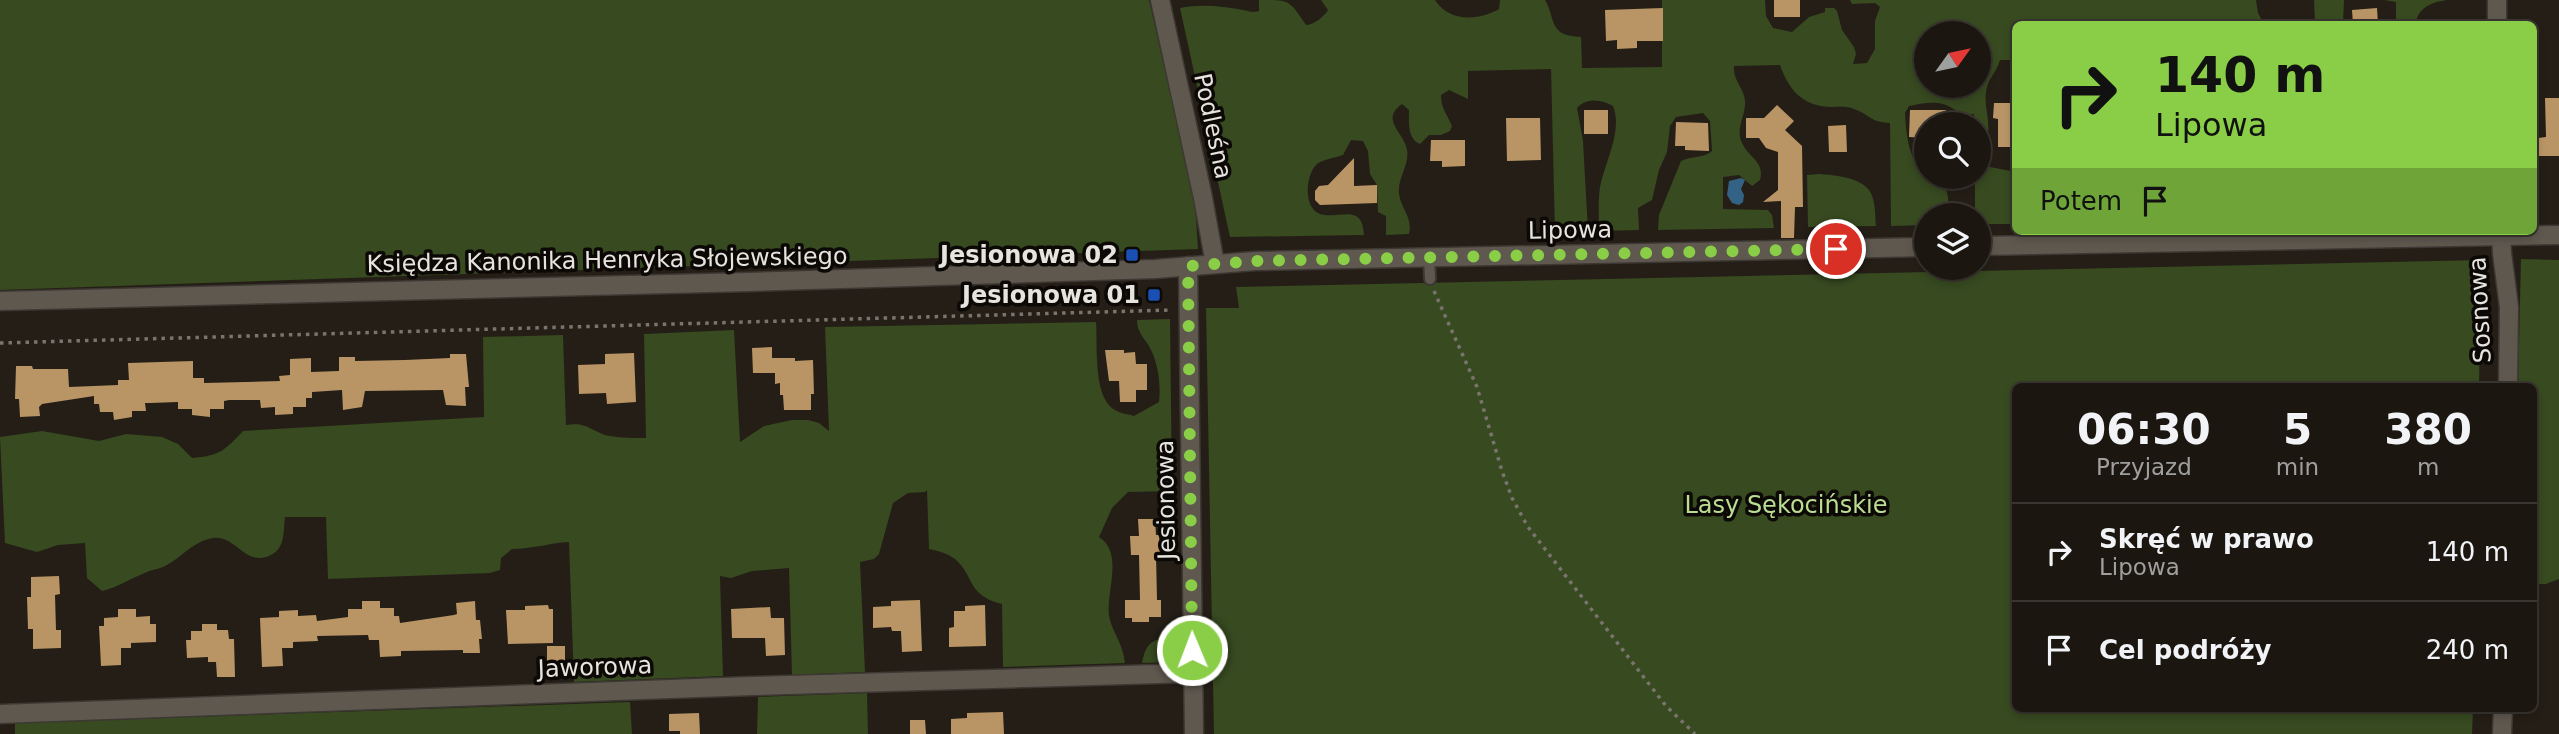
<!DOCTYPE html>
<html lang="pl">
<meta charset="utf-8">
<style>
body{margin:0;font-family:"DejaVu Sans",sans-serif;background:#28231e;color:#f1f3f6;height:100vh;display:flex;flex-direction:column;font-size:26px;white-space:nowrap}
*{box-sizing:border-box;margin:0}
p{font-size:23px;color:#a09f9f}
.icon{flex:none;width:38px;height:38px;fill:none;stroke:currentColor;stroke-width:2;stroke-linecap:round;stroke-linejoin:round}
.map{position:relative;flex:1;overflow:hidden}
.sheet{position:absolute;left:2012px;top:383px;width:525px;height:329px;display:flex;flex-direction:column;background:#1b1610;border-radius:10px;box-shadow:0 4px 10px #0003,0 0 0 2px #393530}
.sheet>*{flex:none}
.hud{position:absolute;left:2012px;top:21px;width:525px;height:214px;border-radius:10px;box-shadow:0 4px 10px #0003,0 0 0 2px #393530;background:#8ace47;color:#111;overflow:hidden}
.needle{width:46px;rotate:57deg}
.fabs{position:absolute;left:1914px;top:21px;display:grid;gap:14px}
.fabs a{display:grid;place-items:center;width:77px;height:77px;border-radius:50%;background:#1b1610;box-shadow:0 4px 10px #0003,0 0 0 2px #393530;font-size:35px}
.pin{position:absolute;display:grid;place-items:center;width:60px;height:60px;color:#fff;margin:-30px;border:4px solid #fff;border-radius:50%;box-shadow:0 2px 7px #0007}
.me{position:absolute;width:77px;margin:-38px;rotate:359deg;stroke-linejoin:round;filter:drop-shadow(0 0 5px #0008)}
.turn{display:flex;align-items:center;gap:24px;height:147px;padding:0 28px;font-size:32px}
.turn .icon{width:91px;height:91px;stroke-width:2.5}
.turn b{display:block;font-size:49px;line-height:60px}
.then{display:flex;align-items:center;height:66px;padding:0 28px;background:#0003;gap:14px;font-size:26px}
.eta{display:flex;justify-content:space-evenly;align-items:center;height:119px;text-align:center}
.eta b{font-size:42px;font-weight:600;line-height:49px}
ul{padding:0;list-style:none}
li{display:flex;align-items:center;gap:21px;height:98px;padding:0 28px;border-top:2px solid #393530}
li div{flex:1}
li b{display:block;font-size:26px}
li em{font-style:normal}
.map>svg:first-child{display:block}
.green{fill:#374a20;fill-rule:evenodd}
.water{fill:#336285}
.building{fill:#b99566}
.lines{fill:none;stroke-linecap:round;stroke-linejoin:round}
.service-casing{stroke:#3d3833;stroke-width:14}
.minor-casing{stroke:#3d3833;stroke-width:21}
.tertiary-casing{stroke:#3d3833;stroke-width:21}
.path{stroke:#79746d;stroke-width:3.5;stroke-dasharray:3.5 5;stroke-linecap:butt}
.service{stroke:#5f584f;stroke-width:10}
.minor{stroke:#5f584f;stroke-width:18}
.tertiary{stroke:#5f584f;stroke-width:18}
.route{stroke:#8ace47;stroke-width:12;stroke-dasharray:0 21.6}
.transit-dot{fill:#1a4fb4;stroke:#0b0806;stroke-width:2.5}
.labels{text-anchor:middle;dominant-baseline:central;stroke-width:7;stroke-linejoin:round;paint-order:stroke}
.street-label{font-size:24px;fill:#e7e3de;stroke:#0b0806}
.poi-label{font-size:24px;font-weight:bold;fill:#e7e3de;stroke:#0b0806;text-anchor:end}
.park-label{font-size:24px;fill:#badd92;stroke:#0b0806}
</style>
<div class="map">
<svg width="2559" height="734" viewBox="0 0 2559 734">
<rect width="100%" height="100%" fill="#241e16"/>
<g class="green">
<polygon points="0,0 1149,0 1195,201 1198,249 0,290"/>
<path d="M1259 0C1291 0 1289 0 1306 25 1313 25 1324 17 1328 10L1321 0H1435C1449 22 1478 21 1499 9L1500 0H1545C1552 10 1551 29 1564 34 1568 36 1575 36 1581 37L1582 68 1662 67V0H1765L1766 16 1773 28 1792 32 1809 17 1825 12V8H1834L1837 11 1842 30 1854 47 1856 54 1853 64 1867 63 1875 49V21L1880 7 1875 3 1852 4 1850 0H2256L2258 13 2264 24H2016V60H2000C1997 72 1987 79 1986 92 1983 111 1996 131 1981 147H1979V124H1974V114C1959 117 1955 107 1943 104 1933 101 1919 104 1909 106L1905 113C1906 132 1908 163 1927 173V177C1948 177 1949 197 1949 215H1927V225L1891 226 1890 123C1869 122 1871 115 1854 109 1847 106 1840 107 1832 107 1804 107 1789 91 1780 65L1734 66C1733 82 1744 87 1745 101 1746 116 1735 128 1742 143 1749 158 1765 162 1760 180L1752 186 1739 175 1723 177V209L1768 210 1772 215 1774 228 1658 230 1659 215 1681 161C1691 156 1705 158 1712 151L1710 121 1703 113 1676 117 1670 126 1667 152 1659 170 1652 200 1638 208 1639 230 1599 231C1599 216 1598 201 1600 187 1605 161 1623 131 1613 106 1602 100 1587 97 1577 108L1583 141 1588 231 1555 232 1551 69 1468 71V99L1449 90 1441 95C1441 109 1447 114 1452 126L1450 131 1441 135H1429L1420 144C1407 139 1409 121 1409 110L1402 104C1381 119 1401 131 1406 146 1412 163 1397 177 1399 194 1401 209 1413 217 1409 234L1386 235V216L1378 212 1377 185 1370 174 1368 151 1363 141 1351 140 1343 155C1335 158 1324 159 1317 164 1306 174 1303 205 1318 213 1329 219 1345 211 1356 216 1363 220 1363 228 1364 235L1230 237 1180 8C1200 4 1222 6 1243 10 1249 11 1252 13 1259 11ZM1927 33H1979V86H1927Z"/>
<polygon points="2314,0 2344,0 2343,24 2315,24"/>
<path d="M2384 0H2447C2432 2 2417 8 2416 24H2396V2Z"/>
<polygon points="1979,165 2016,172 2016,224 1979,224 1979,215 1975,215 1975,177 1979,177"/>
<path d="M1819 174C1833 175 1857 177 1867 188 1876 196 1875 215 1876 226L1808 227 1807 175Z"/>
<polygon points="2521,259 2559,260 2559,579 2546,584 2534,584 2534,387 2518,387"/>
<polygon points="2481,260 2479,387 2016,387 2016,709 2473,709 2472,734 1214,734 1206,308 1239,308 1236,287"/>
<path d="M1170 319 1172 491 1128 492 1112 508 1099 537C1124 553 1106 591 1109 616 1112 632 1123 643 1125 663L1003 667 1002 604C966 595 975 576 955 559 947 553 938 551 929 549L927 490 925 492 908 493 893 503 879 554 874 559 860 562 865 672 792 675 789 568 752 571 731 578 720 576 723 676 574 682 569 542C549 543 532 549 512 549L501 558 500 570 490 573 328 579 326 517H285C283 533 286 551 266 557 245 564 234 535 213 538 194 541 183 556 167 565 161 569 153 569 147 572 131 578 119 587 102 591L87 578 85 543 58 545 37 552 5 543 0 437 42 431 99 441 126 434 162 437 178 444 192 458C220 456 225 450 243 431L484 417 483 337 563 335 566 425C588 421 591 432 610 436 622 438 634 438 646 438L644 334 734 330 740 442 764 426 792 420H808L819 423 829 431 825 327 1096 322C1098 345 1092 400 1117 411 1122 414 1128 414 1134 416L1159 402C1161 383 1158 362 1149 346 1143 337 1137 331 1137 320Z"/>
<path d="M1175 637V658L1172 662 1142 663C1146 641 1153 639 1175 637Z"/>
<polygon points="867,693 868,734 757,734 758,697"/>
<polygon points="630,702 632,734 15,734 15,723"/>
</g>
<polygon class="water" points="1741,178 1745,180 1741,189 1744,195 1743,202 1739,205 1732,203 1727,195 1729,181"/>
<g class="building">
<rect x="1774" y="0" width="26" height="17"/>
<polygon points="1663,8 1663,41 1637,41 1637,48 1617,49 1617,40 1606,41 1605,10"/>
<polygon points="2377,8 2378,24 2353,24 2352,10"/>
<polygon points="2545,98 2559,98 2559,156 2539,156 2538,138 2546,137"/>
<polygon points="1994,103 2016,103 2016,147 1998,147 1998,119 1993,118"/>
<polygon points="1777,105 1794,121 1785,130 1802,146 1803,207 1795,207 1794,238 1781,238 1781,201 1763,202 1778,190 1778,152 1766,148 1759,138 1746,138 1746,118 1764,118"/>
<rect x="1584" y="110" width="24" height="24"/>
<polygon points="1910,110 1946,110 1945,124 1927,124 1927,138 1909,137"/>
<polygon points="1506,118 1540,118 1541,160 1507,161"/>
<polygon points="1676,122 1708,123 1709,151 1685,150 1685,146 1675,146"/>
<polygon points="1846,125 1847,152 1829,152 1828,126"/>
<polygon points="1431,140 1465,140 1465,166 1442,167 1442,161 1430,161"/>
<polygon points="1354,158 1354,186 1377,185 1377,203 1320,205 1315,200 1315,191 1319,186 1328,185"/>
<polygon points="772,347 772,358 795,358 795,361 813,360 814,394 811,394 811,410 784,410 783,395 780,395 780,383 775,384 775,373 753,373 752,348"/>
<polygon points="1105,350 1124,350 1124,353 1135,352 1136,364 1147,364 1147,390 1136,390 1136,402 1120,402 1119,381 1109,381"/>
<polygon points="634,353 636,402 607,404 606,393 579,394 578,365 605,364 605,354"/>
<polygon points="450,354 466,354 469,387 465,387 466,406 446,405 443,390 365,391 362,407 343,410 342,390 312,392 312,398 306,398 306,407 293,407 293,414 275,415 275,407 261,408 260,400 229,400 224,401 224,409 210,409 210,417 192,415 192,409 178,409 178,402 150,403 145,403 146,411 132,411 132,417 114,420 113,412 100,412 99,404 94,404 94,396 42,404 39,407 40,416 20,417 19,399 15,399 16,366 32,366 33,369 68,369 69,387 118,385 118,380 129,380 128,363 193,361 193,378 204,378 204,383 280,381 279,376 290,375 290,359 311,358 311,372 339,371 339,357 355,357 355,361 405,360 450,358"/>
<polygon points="1138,519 1155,519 1156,535 1159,535 1160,553 1156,554 1157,600 1161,600 1161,617 1149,617 1149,622 1132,622 1132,618 1125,618 1125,600 1140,600 1139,555 1131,555 1130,536 1139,536"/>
<polygon points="59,576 60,594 55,595 56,630 61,630 61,648 33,649 33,629 28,629 27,597 31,597 31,577"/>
<polygon points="920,600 922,651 902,652 901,631 892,631 891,627 873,628 873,607 891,606 891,601"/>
<polygon points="362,601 380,601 380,608 394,608 394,616 399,616 400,623 454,615 457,614 456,603 475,601 476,620 480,620 482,639 479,639 480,653 463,653 463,650 401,651 401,656 380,657 379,640 369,640 368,635 317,636 318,641 293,642 293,648 282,648 283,666 262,667 260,618 279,617 279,611 298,610 298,616 316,615 317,621 348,617 348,609 362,609"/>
<polygon points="548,605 549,609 553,609 553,643 508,644 506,610 525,610 525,606"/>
<polygon points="985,605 986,646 949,647 949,628 954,627 954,611 965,611 965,606"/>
<polygon points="770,607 771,618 784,618 785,655 766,656 765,638 732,638 731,609"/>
<polygon points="118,609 136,609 136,617 150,616 150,624 156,624 156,642 131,643 131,648 121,648 121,665 101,666 99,626 104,626 104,618 118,617"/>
<polygon points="202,624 217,624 217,630 228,630 229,639 234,639 235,677 217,677 216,662 208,662 208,657 187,658 186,640 191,640 191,631 202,631"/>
<rect x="547" y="646" width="18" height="20"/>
<polygon points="1003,712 1004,734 951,734 951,719 967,718 967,713"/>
<polygon points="699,713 700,734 680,734 680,731 669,731 669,714"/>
<polygon points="910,720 925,720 926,734 910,734"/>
</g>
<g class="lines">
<defs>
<polyline id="service" points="1429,257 1430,279"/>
<g id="minor">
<polyline points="1160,0 1203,198 1215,264"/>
<polyline points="2497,0 2497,24"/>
<polyline points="2501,231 2502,253 2509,307 2508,387"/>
<polyline points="1188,266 1194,734"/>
<polyline points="0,714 752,686 1193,673"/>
<polyline points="2502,734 2503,709"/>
</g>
<g id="tertiary">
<polyline points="1979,246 2559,235"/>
<polyline points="0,301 749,282 1155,269 1255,261 1927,247"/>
</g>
</defs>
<use href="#service" class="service-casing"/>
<use href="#minor" class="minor-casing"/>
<use href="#tertiary" class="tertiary-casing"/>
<g class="path">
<polyline points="1434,291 1477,387 1502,471 1512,498 1528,527 1666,706 1695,734"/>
<polyline points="0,343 1172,310"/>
</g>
<use href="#service" class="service"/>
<use href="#minor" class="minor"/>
<use href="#tertiary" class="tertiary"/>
</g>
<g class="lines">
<polyline class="route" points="1192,650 1188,266 1255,261 1836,249"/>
</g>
<g class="transit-dot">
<rect x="1125" y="248" width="14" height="14" rx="3.5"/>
<rect x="1147" y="288" width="14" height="14" rx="3.5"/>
</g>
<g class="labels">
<g class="street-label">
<text transform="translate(1213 126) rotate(78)">Podleśna</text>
<text transform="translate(1570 230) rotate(-1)">Lipowa</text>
<text transform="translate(607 260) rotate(-1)">Księdza Kanonika Henryka Słojewskiego</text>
<text transform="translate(2480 310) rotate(-93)">Sosnowa</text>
<text transform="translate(1166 500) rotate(-91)">Jesionowa</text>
<text transform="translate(595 667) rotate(-2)">Jaworowa</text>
</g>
<g class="poi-label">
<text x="1118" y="255">Jesionowa 02</text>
<text x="1140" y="295">Jesionowa 01</text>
</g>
<g class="park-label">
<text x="1786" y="505">Lasy Sękocińskie</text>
</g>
</g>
</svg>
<div class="fabs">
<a><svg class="needle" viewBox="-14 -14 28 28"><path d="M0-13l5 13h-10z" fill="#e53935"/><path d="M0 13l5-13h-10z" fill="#a09f9f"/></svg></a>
<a><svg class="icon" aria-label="search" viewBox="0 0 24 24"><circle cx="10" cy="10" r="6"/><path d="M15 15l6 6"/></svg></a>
<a><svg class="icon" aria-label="layers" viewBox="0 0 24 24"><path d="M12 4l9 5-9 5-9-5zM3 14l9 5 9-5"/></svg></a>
</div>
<div class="pin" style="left:1836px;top:249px;background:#d93025"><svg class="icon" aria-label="arrive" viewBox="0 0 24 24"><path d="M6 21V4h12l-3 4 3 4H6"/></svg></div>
<svg class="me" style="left:1192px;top:650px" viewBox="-20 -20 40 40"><circle r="17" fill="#8ace47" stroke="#fff" stroke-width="3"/><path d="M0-11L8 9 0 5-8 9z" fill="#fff"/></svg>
<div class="hud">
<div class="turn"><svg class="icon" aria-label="right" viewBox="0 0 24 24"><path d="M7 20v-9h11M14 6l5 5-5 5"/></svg><div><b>140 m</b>Lipowa</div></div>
<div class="then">Potem<svg class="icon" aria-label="arrive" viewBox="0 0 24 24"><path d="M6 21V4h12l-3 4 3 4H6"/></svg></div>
</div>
<section class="sheet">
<div class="eta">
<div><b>06:30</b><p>Przyjazd</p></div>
<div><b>5</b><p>min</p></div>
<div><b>380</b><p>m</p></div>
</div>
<ul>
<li><svg class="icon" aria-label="right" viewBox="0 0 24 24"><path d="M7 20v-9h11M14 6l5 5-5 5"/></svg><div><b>Skręć w prawo</b><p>Lipowa</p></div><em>140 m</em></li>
<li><svg class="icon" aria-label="arrive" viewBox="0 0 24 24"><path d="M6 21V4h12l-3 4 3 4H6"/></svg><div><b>Cel podróży</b></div><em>240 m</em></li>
</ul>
</section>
</div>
